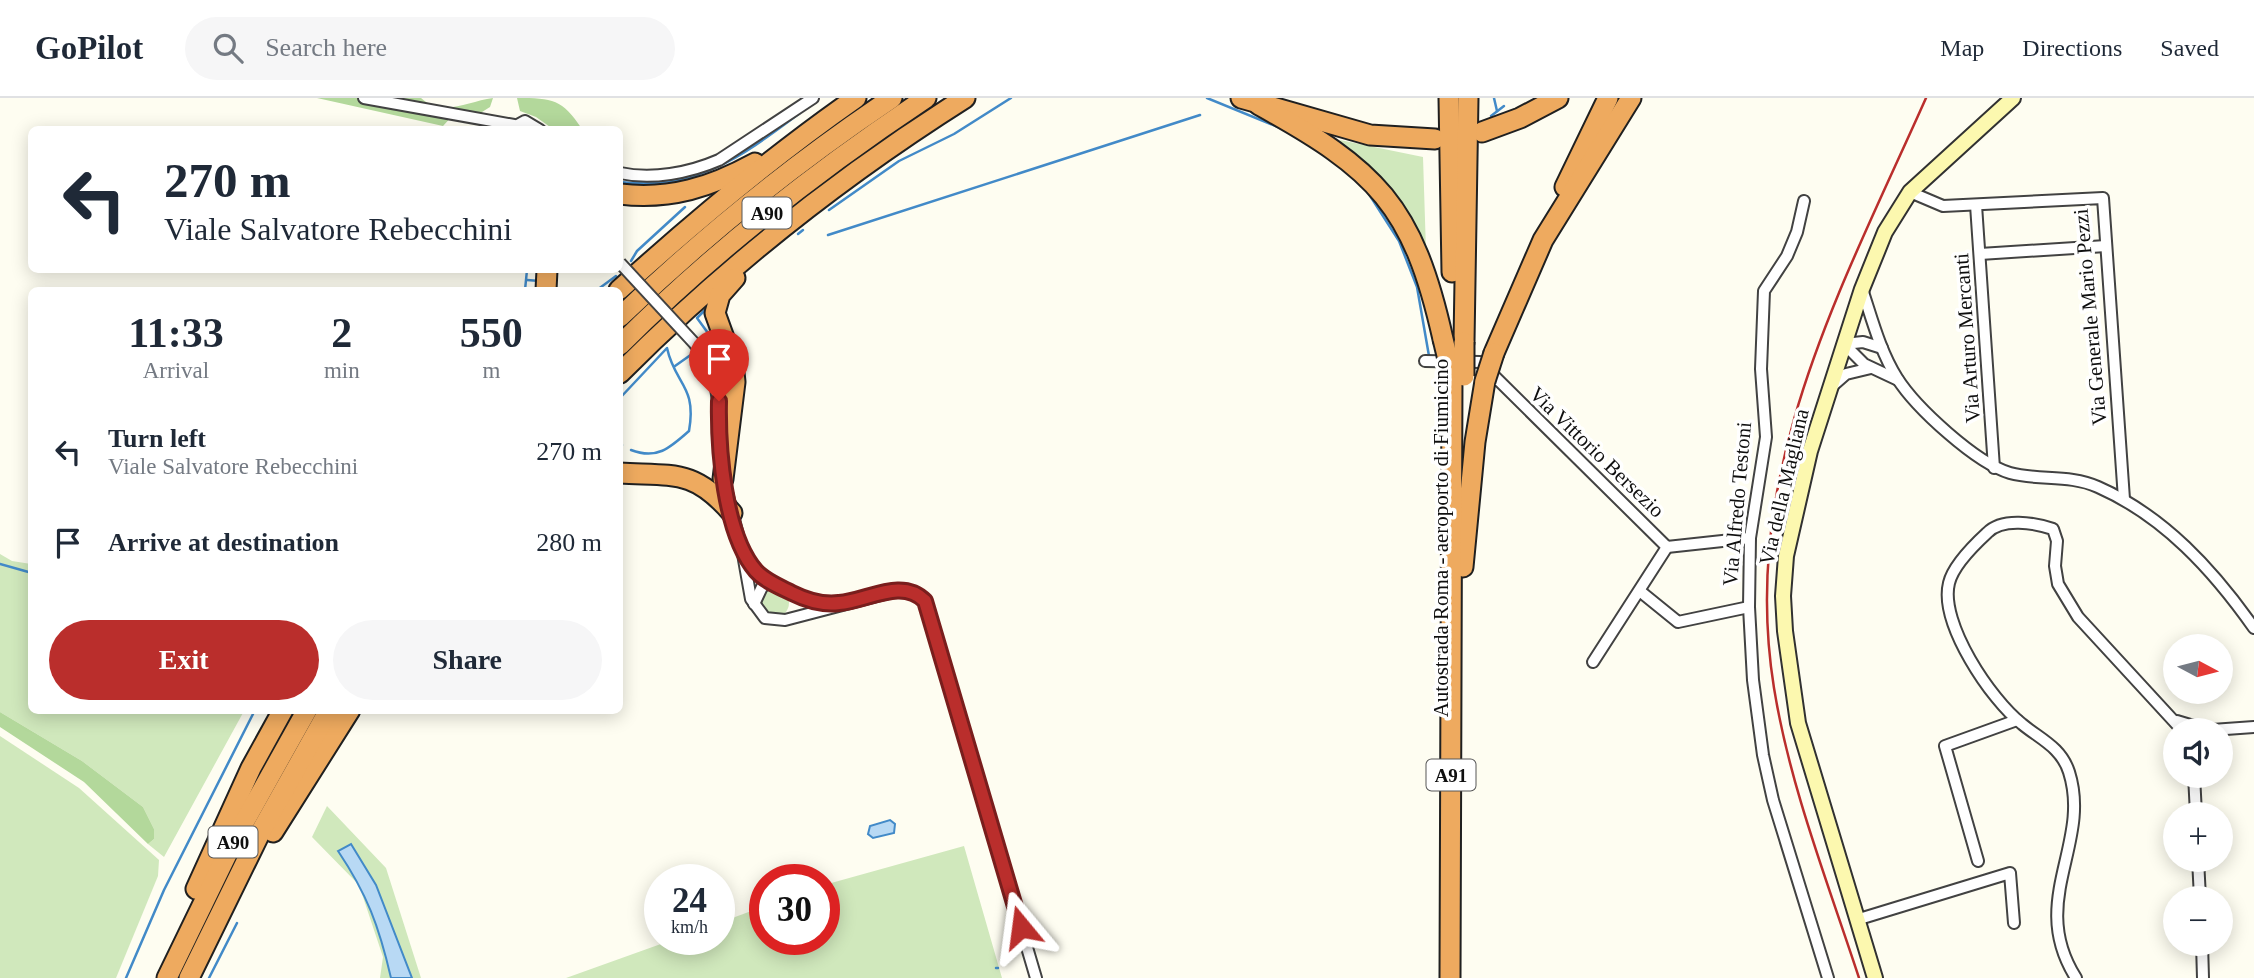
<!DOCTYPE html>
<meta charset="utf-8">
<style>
body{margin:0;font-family:"Times New Roman",serif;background:#f6f6f7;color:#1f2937;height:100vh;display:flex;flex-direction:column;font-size:26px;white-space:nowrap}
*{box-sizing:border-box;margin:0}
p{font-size:23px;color:#747a83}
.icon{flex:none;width:38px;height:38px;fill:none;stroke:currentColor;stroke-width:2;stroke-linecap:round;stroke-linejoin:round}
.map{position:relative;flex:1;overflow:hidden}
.details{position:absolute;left:28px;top:189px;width:595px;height:427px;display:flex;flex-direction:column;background:#fff;border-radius:10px;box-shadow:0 4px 18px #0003}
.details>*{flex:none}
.top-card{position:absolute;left:28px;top:28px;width:595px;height:147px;border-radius:10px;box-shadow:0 4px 18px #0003;background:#fff;color:#1f2937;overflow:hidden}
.needle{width:46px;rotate:97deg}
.controls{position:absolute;left:2163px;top:536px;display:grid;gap:14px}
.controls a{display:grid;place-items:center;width:70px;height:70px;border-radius:50%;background:#fff;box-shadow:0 4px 18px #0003;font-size:35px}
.speed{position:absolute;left:644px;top:766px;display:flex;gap:14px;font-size:35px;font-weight:700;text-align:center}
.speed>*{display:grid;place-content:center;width:91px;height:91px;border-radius:50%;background:#fff;box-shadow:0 4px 18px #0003;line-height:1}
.speed small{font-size:18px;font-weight:400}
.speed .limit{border:10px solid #d22;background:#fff;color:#111}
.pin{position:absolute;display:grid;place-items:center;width:60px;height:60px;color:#fff;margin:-72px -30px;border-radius:50% 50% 50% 0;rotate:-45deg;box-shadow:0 0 7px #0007}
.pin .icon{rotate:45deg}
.me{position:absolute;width:77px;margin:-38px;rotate:344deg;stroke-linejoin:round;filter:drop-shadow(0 0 5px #0008)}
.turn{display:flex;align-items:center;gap:24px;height:147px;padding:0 21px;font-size:32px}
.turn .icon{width:91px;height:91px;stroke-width:2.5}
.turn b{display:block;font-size:49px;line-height:60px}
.eta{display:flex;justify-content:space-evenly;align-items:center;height:119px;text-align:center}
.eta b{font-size:42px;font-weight:600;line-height:49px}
.button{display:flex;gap:14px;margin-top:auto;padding:14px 21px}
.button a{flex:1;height:80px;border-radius:42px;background:#ba2e2c;color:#fff;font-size:28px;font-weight:600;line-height:80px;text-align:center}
.button a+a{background:#f6f6f7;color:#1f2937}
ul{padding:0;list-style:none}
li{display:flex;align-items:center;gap:21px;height:91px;padding:0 21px}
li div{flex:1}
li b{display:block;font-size:26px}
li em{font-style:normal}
header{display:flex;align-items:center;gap:42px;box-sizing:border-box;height:98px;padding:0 35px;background:#fff;border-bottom:2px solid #e0e1e3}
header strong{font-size:33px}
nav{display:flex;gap:38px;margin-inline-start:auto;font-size:24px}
.search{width:490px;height:63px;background:#f6f6f7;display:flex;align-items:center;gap:18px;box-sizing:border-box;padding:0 24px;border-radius:38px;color:#747a83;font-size:26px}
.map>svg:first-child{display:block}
.green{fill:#d0e8bc}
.forest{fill:#b3d89b}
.water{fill:#b8d9f4;stroke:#428ac8;stroke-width:2}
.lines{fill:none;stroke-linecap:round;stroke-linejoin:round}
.stream{stroke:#428ac8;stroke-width:2.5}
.street-casing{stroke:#424242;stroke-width:14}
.secondary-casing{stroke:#313131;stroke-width:18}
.highway-casing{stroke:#202020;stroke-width:23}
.street{stroke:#fff;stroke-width:10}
.secondary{stroke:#fcf8af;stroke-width:14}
.highway{stroke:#eeaa5f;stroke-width:19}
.rail{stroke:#ba2e2c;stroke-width:2.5}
.street-bridge-casing{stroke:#424242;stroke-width:14;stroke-linecap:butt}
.highway-bridge-casing{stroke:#202020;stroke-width:23;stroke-linecap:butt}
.street-bridge{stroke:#fff;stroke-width:10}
.highway-bridge{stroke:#eeaa5f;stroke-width:19}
.route-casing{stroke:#791e1d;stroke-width:18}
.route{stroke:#ba2e2c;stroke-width:12}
.labels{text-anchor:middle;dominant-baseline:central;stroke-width:7;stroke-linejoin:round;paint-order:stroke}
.shield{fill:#fff;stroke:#575757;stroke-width:2}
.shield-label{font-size:19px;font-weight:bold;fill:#0f0f0f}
.street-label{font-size:21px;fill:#0f0f0f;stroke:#fff}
</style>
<header>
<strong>GoPilot</strong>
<div class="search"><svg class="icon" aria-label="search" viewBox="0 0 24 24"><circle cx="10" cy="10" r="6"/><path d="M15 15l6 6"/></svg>Search here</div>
<nav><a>Map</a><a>Directions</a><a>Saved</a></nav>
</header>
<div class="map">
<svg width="2254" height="880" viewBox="0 0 2254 880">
<rect width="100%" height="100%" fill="#fefdf1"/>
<g class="green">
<polygon points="1340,42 1423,59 1426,153 1396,96 1375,73 1341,46"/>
<polygon points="0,456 12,463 31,466 32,612 244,613 164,759 148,746 154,741 154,731 143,709 82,663 0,614"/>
<circle cx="775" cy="505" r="14"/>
<polygon points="0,638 79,690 159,762 158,778 116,880 0,880"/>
<path d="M327 708 386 770 421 880H412L376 787 351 746 338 753C367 797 379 829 391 880H380L383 859 359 787 312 739Z"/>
<polygon points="964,748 1002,880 566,880 672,842 719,842 719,825 765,808 765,842 824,842 824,787"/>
</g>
<g class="forest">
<path d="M317 0H421C443 20 468 3 493 0L490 9 474 19 454 16 443 28Z"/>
<path d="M517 0C553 0 562 1 582 31H553L536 19 520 13Z"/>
<polygon points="0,614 82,663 143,709 154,731 154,741 148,746 84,684 0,629"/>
</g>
<g class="water">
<polygon points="890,722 895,726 894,735 873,740 868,736 870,728"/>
<path d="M351 746 376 787 412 880H391C379 828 367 796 338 753Z"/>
</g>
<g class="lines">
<g class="stream">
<polyline points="1207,0 1278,29"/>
<polyline points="1494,0 1497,13"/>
<polyline points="1491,18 1504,8"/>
<path d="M620 84C697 93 742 58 800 15"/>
<polyline points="1367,93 1399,143 1417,189 1429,258"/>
<polyline points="829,112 899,63 954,36 1011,0"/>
<polyline points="798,136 803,132"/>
<polyline points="828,137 1200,17"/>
<polyline points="631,163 637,153 685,109"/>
<polyline points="527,182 540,183"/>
<polyline points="525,192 527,172"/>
<polyline points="597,192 616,178"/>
<polyline points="707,210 697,220 716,246"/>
<polyline points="675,268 692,256"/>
<path d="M620 300 667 250C675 287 697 287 689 333 670 350 657 362 631 352"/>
<polyline points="620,344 622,347"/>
<polyline points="0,466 32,475"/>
<polyline points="996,870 998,870"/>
<polyline points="126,880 164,792 255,612"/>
<polyline points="209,880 237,825"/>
</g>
<defs>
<g id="street">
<polyline points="364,0 514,27"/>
<polyline points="510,31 525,23 540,32"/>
<path d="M620 75C652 82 689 75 719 62L813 0"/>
<polyline points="1910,94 1943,108 2103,100 2124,401"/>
<polyline points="1804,103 1797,134 1787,158 1764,193 1761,271 1766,339 1750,440 1749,509 1753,582 1763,657 1773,702 1828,880"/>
<polyline points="1976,107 1994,370"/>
<polyline points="1980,156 2106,148"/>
<path d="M1862 191C1872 221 1880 253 1897 280 1916 310 1976 365 2010 375 2039 383 2069 376 2098 389 2164 418 2213 472 2254 530"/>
<path d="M695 246C721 279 719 309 719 349"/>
<polyline points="1882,250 1863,244 1844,246 1864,266 1898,282"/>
<polyline points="1425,263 1480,264 1667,449 1750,440"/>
<polyline points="1830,290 1846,276 1871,270"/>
<polyline points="723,379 743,456 751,501 765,520 785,522 900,492 911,493 925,503 1036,880"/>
<path d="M744 458C765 486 796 502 831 505"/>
<polyline points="1641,494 1678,524 1749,509"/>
<polyline points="754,506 762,489 771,484"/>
<polyline points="1593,564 1667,449"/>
<polyline points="2177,623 2207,632"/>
<polyline points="2212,632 2254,629"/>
<polyline points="2194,677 2196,716"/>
<polyline points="2198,761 2200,800"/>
<polyline points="1978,763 1945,648 2017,622"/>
<polyline points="1856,822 2010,775 2014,825"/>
<polyline points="2202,845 2203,880"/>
<path d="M2076 880C2027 803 2092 746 2069 674 2061 649 2040 641 2022 626 1991 602 1939 525 1949 485 1953 468 1974 447 1987 435 2002 419 2035 425 2053 431L2057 443 2055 468 2058 486 2078 519 2182 632"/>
</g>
<polyline id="secondary" points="1875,880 1798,625 1785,533 1783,498 1786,458 1810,353 1862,191 1885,134 1910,94 2013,0"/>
<g id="highway">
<polyline points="1241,0 1370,37 1435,41"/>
<polyline points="1449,0 1452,174"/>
<path d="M1259 7C1377 72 1413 107 1443 241"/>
<polyline points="1482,34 1520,20 1558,0"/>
<polyline points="1565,89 1608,0"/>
<path d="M620 96C670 102 711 89 755 65"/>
<polyline points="546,192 547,172"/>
<path d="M619 192C694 124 773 58 856 0"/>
<path d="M620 219C704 138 795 65 892 0"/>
<polyline points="1464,244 1468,0"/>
<path d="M620 247C713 154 816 73 926 0"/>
<polyline points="1494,255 1543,142 1631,0"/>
<path d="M620 275C725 170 840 79 965 0"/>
<path d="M620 375C674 378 694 371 732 415"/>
<polyline points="723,381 735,284 733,265 715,215 720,197 735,180"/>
<polyline points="1463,469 1475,344 1485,283"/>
<polyline points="273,734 350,612"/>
<polyline points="196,791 251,670 283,612"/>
<polyline points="167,880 232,746 307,612"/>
<polyline points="189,880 261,733 329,612"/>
<polyline points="1450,880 1452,278"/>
</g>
</defs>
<use href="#street" class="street-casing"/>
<use href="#secondary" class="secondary-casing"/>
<use href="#highway" class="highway-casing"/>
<use href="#street" class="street"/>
<use href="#secondary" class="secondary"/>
<use href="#highway" class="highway"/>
<path class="rail" d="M1859 880C1828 785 1790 689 1774 590 1739 374 1841 191 1926 0"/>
<defs>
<polyline id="street-bridge" points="620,165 695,246"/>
<g id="highway-bridge">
<polyline points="1443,241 1452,278"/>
<polyline points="1464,244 1464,278"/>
<polyline points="1485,283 1494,255"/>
</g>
</defs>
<use href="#street-bridge" class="street-bridge-casing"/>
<use href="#highway-bridge" class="highway-bridge-casing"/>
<use href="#street-bridge" class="street-bridge"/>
<use href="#highway-bridge" class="highway-bridge"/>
</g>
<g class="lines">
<defs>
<path id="route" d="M719 303C718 350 724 436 756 473 765 483 780 489 792 495 806 502 823 507 839 505 867 503 902 479 925 503L1021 829"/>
</defs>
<use href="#route" class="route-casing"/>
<use href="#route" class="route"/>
</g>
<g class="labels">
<g class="shield">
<rect x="742.5" y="99.5" width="49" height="31" rx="5"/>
<rect x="1426.5" y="661.5" width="49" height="31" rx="5"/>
<rect x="208.5" y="728.5" width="49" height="31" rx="5"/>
</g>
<g class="shield-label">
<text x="767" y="115">A90</text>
<text x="1451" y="677">A91</text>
<text x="233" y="744">A90</text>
</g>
<g class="street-label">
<text transform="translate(2090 219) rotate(-95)">Via Generale Mario Pezzi</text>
<text transform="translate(1967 240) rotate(-94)">Via Arturo Mercanti</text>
<text transform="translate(1597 354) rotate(44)">Via Vittorio Bersezio</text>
<text transform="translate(1784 389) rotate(-77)">Via della Magliana</text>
<text transform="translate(1737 406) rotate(-85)">Via Alfredo Testoni</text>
<text transform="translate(1441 440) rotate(-90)">Autostrada Roma - aeroporto di Fiumicino</text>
</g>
</g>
</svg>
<div class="controls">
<a><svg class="needle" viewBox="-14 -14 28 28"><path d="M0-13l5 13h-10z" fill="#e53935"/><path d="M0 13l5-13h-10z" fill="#747a83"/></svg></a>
<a><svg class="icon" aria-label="sound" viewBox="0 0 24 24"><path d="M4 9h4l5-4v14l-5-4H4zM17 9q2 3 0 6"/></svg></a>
<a>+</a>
<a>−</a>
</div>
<div class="speed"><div>24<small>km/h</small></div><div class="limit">30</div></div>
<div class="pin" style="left:719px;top:303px;background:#d93025"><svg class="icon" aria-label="arrive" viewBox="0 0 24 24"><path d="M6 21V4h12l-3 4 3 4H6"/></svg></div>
<svg class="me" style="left:1021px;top:829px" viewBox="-20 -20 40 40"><path d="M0-17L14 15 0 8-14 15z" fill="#ba2e2c" stroke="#fff" stroke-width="4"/></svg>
<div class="top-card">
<div class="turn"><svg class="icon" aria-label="left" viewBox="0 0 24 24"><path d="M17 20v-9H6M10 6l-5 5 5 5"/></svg><div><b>270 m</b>Viale Salvatore Rebecchini</div></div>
</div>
<section class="details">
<div class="eta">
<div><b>11:33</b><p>Arrival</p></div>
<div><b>2</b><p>min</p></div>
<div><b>550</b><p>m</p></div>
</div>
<ul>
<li><svg class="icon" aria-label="left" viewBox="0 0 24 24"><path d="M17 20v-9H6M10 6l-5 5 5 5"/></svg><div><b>Turn left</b><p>Viale Salvatore Rebecchini</p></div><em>270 m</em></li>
<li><svg class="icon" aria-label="arrive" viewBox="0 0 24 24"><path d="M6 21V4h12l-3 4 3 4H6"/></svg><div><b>Arrive at destination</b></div><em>280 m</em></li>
</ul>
<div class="button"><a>Exit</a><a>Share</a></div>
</section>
</div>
